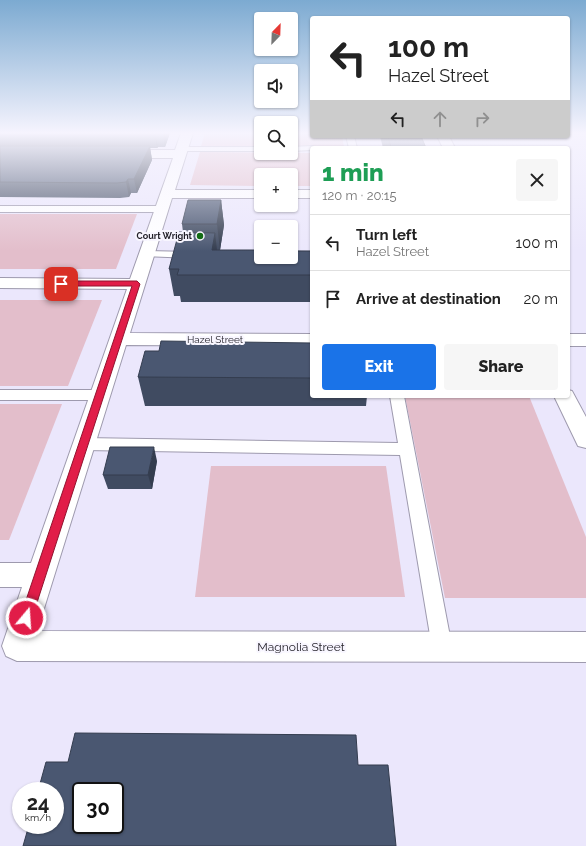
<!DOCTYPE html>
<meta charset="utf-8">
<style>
body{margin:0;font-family:Raleway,sans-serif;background:#f6f6f6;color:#222;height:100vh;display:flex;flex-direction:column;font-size:15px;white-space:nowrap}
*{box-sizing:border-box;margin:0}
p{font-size:13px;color:#767676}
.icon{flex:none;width:22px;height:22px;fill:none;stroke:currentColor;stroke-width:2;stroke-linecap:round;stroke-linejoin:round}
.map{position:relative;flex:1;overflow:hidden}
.sheet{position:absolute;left:310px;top:146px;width:260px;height:252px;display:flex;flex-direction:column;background:#fff;border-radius:4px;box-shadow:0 1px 3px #0004}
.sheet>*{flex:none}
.banner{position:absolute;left:310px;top:16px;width:260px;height:122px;border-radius:4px;box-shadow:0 1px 3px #0004;background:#fff;color:#222;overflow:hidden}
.needle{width:26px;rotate:23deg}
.controls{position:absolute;left:254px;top:12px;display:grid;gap:8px}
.controls a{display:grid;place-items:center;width:44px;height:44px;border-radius:4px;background:#fff;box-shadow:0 1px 3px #0004;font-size:20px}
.speed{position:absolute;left:12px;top:782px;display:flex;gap:8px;font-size:20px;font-weight:700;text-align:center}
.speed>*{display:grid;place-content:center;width:52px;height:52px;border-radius:50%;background:#fff;box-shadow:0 1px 3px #0004;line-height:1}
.speed small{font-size:10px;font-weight:400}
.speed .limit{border:2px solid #111;border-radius:6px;background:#fff;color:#111}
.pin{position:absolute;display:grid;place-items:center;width:34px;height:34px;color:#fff;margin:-17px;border-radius:8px;box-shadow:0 2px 6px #0006}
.me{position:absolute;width:44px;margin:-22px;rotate:18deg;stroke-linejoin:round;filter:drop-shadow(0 0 3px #0008)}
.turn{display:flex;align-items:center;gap:14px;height:84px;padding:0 12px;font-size:18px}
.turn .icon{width:52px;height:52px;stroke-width:2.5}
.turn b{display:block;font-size:28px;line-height:34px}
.lanes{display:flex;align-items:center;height:38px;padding:0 12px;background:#0003;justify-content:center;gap:20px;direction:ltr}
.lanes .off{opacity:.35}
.round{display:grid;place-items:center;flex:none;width:42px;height:42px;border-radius:4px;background:#f6f6f6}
.head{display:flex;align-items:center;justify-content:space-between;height:68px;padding:0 12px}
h1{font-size:24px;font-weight:800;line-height:30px;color:#1e9e55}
.cta{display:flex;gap:8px;margin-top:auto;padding:8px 12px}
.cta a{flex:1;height:46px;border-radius:4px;background:#1a73e8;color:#fff;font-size:16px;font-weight:800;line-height:46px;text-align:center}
.cta a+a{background:#f6f6f6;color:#222}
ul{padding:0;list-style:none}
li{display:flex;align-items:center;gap:12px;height:56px;padding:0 12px;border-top:1px solid #e0e0e0}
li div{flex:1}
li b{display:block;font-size:15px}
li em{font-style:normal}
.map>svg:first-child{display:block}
.green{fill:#e3becb}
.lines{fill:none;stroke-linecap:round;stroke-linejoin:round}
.service-casing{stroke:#9e9aae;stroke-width:2}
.minor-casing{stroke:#9e9aae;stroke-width:2}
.tertiary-casing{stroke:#9e9aae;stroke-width:2}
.service{fill:#fff;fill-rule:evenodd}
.minor{fill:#fff;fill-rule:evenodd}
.tertiary{fill:#fff;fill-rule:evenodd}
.wall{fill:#404b61}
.shaded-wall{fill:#343d4f}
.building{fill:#4a5771;stroke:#343d4f;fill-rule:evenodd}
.route{fill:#e11d48;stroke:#92132f}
.poi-dot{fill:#126b14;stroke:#f8f6ff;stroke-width:1.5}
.labels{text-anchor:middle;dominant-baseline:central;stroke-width:4;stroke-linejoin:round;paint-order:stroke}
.far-poi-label{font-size:9px;font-weight:bold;fill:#211f27;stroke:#f8f6ff;text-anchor:end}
.street-label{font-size:10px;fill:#211f27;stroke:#f8f6ff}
.near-street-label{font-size:12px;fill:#211f27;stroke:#f8f6ff}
</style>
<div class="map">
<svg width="586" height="846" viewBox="0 0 586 846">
<rect width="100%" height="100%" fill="#ebe7fc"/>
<g class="green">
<polygon points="205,133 261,133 261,146 201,146"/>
<polygon points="291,133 312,133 312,136 342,136 344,147 291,147"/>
<polygon points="200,152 312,153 312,186 291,186 291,175 261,175 261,186 190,185"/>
<polygon points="0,214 137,214 116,269 0,269"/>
<polygon points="0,300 102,300 68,386 0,386"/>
<polygon points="405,396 529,396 586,537 586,598 445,598"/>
<polygon points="0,404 62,404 9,540 0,540"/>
<polygon points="211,466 386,466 405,597 195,597"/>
</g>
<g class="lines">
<defs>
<g id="service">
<polygon points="346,136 354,136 357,148 349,148"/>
<polygon points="312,146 316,148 312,148 312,150 291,151 291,147"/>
<rect x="179" y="147" width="82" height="4"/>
<polygon points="0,206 162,206 167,209 162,212 0,212"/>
<polygon points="147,251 192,252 197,255 192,258 143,256 142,254"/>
<polygon points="0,390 100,390 105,392 107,395 105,398 100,400 0,400"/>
<polygon points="390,396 404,396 452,647 449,654 442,657 435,654 432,647 400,455 84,450 79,448 76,444 79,440 84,438 398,443"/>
</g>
<g id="minor">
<polygon points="181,133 193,133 175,190 261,190 261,198 172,198 130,333 312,334 312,346 126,345 37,631 586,632 586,662 17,661 6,656 2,646 22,587 0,587 0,563 31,563 127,289 0,288 0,278 130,279 173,158 121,158 115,154 121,150 175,150"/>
<rect x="291" y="190" width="21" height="8"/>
<rect x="568" y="334" width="18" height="12"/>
</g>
<g id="tertiary">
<polygon points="437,136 449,136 455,148 443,148"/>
<polygon points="568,390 572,391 586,417 586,448 578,446 554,396 568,396"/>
</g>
</defs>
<use href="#service" class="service-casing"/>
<use href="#minor" class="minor-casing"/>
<use href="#tertiary" class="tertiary-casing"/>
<use href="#service" class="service"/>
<use href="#minor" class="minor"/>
<use href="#tertiary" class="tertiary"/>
</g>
<g class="wall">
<polygon points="0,133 170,133 165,147 158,147 157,148 150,148 152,160 137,193 131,193 129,197 120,198 0,197"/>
<polygon points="380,136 421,136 426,148 383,148"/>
<polygon points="221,200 224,225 220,250 312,251 312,302 181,302 180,296 174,296 169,269 183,232 182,224"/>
<polygon points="312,343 312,396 367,396 366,406 145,406 138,377 159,351"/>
<polygon points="157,461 152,489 108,489 103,475"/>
</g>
<g class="shaded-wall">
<polygon points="155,133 158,147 157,148 155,135"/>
<polygon points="163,133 170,133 165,147"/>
<polygon points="150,146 152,160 137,193 134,179"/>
<polygon points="128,179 131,193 129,197 126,182"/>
<polygon points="221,200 224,225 220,250 217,224"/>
<polygon points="215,233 218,259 212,250"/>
<polygon points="154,447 157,461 152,489 148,475"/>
</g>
<g class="building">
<polygon points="0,133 163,133 155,133 155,135 0,135"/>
<polygon points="388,136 421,136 426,148 391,148"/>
<polygon points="0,146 150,146 134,179 128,179 126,182 117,183 0,182"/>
<polygon points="188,200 221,200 217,224 182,224"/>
<polygon points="179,232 215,233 212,250 261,250 261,257 291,257 291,251 312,251 312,275 177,275 179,269 169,269"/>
<polygon points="161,341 312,343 312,378 138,377 145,351 159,351"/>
<polygon points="110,447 154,447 148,475 103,475"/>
<path d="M75 733 356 735 358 765H388L396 846H23L29 825H55V791H38L46 762H68ZM81 791H115V825H81Z"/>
</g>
<linearGradient id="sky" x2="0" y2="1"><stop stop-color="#7caad1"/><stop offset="0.53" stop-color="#f6f4fe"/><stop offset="1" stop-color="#f6f4fe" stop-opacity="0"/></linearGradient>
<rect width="586" height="251" fill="url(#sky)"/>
<polygon class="route" points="137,281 140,284 32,618 31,622 26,624 22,622 20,618 132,286 61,286 57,284 61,281"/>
<circle class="poi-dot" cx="200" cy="236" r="4"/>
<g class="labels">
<g class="far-poi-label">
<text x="192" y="236">Court Wright</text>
</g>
<g class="street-label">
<text x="215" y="339">Hazel Street</text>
</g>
<g class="near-street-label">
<text x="301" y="647">Magnolia Street</text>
</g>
</g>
</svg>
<div class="controls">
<a><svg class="needle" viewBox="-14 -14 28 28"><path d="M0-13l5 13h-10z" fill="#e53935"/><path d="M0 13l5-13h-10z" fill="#767676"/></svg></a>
<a><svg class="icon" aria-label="sound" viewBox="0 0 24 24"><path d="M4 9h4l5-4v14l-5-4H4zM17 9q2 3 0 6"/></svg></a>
<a><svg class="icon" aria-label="search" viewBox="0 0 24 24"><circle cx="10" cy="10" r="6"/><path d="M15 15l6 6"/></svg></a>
<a>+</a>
<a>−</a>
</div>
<div class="speed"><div>24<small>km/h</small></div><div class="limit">30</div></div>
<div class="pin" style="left:61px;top:284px;background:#d93025"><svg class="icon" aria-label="arrive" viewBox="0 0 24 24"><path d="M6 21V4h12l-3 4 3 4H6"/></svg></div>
<svg class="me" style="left:26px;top:618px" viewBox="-20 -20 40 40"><circle r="17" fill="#e11d48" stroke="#fff" stroke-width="3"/><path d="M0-11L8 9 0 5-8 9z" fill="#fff"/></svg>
<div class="banner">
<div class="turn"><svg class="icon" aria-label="left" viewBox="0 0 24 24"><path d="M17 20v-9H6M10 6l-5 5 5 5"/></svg><div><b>100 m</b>Hazel Street</div></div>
<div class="lanes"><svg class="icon" aria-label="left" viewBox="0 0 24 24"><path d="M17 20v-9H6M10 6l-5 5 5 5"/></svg><svg class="icon off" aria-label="ahead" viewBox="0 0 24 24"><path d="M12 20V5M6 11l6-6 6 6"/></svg><svg class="icon off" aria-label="right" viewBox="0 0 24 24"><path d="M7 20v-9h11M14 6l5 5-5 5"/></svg></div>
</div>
<section class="sheet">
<div class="head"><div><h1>1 min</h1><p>120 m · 20:15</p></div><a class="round"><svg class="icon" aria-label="close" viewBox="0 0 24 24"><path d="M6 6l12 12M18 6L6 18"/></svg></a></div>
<ul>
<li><svg class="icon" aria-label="left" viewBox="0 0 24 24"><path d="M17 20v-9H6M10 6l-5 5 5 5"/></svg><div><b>Turn left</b><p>Hazel Street</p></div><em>100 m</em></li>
<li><svg class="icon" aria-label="arrive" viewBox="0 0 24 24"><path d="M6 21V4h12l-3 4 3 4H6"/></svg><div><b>Arrive at destination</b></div><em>20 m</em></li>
</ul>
<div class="cta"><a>Exit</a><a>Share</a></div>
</section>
</div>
